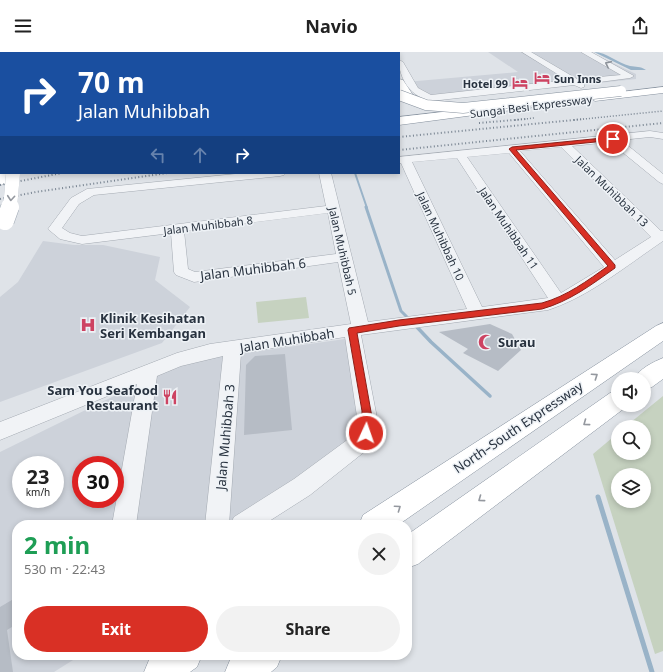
<!DOCTYPE html>
<meta charset="utf-8">
<style>
body{margin:0;font-family:"Noto Sans",sans-serif;background:#f2f2f2;color:#222;height:100vh;display:flex;flex-direction:column;font-size:15px;white-space:nowrap}
*{box-sizing:border-box;margin:0}
p{font-size:13px;color:#767676}
.icon{flex:none;width:22px;height:22px;fill:none;stroke:currentColor;stroke-width:2;stroke-linecap:round;stroke-linejoin:round}
.map{position:relative;flex:1;overflow:hidden}
.sheet{position:absolute;left:12px;top:468px;width:400px;height:140px;display:flex;flex-direction:column;background:#fff;border-radius:16px;box-shadow:0 2px 6px #0003}
.sheet>*{flex:none}
.banner{position:absolute;left:0px;top:0px;width:400px;height:122px;box-shadow:0 2px 6px #0003;background:#1a4fa0;color:#fff;overflow:hidden}
.buttons{position:absolute;left:611px;top:320px;display:grid;gap:8px}
.buttons a{display:grid;place-items:center;width:40px;height:40px;border-radius:50%;background:#fff;box-shadow:0 2px 6px #0003;font-size:20px}
.speed{position:absolute;left:12px;top:404px;display:flex;gap:8px;font-size:20px;font-weight:700;text-align:center}
.speed>*{display:grid;place-content:center;width:52px;height:52px;border-radius:50%;background:#fff;box-shadow:0 2px 6px #0003;line-height:1}
.speed small{font-size:10px;font-weight:400}
.speed .limit{border:6px solid #d22;background:#fff;color:#111}
.pin{position:absolute;display:grid;place-items:center;width:34px;height:34px;color:#fff;margin:-17px;border:2px solid #fff;border-radius:50%;box-shadow:0 1px 4px #0007}
.me{position:absolute;width:44px;margin:-22px;rotate:3deg;stroke-linejoin:round;filter:drop-shadow(0 0 3px #0008)}
.turn{display:flex;align-items:center;gap:14px;height:84px;padding:0 12px;font-size:18px}
.turn .icon{width:52px;height:52px;stroke-width:2.5}
.turn b{display:block;font-size:28px;line-height:34px}
.lanes{display:flex;align-items:center;height:38px;padding:0 12px;background:#0003;justify-content:center;gap:20px;direction:ltr}
.lanes .off{opacity:.35}
.round{display:grid;place-items:center;flex:none;width:42px;height:42px;border-radius:21px;background:#f2f2f2}
.overview{display:flex;align-items:center;justify-content:space-between;height:68px;padding:0 12px}
h1{font-size:24px;font-weight:700;line-height:30px;color:#1e9e55}
.button{display:flex;gap:8px;margin-top:auto;padding:8px 12px}
.button a{flex:1;height:46px;border-radius:24px;background:#d93025;color:#fff;font-size:16px;font-weight:700;line-height:46px;text-align:center}
.button a+a{background:#f2f2f2;color:#222}
header{display:flex;justify-content:space-between;align-items:center;height:52px;padding:0 12px;background:#fff;font-size:18px;font-weight:700}
.map>svg:first-child{display:block}
.built{fill:#cdd2da;fill-rule:evenodd}
.green{fill:#c6d2c0;fill-rule:evenodd}
.water{fill:#99b3c8}
.lines{fill:none;stroke-linecap:round;stroke-linejoin:round}
.stream-far3{stroke:#99b3c8;stroke-width:2}
.stream-far2{stroke:#99b3c8;stroke-width:3}
.stream-far1{stroke:#99b3c8;stroke-width:3.5}
.stream{stroke:#99b3c8;stroke-width:5}
.building{fill:#b6bcc5}
.minor-casing{stroke:#a4aab2;stroke-width:1}
.major-casing{stroke:#9ea8b3;stroke-width:1}
.highway-casing{stroke:#86919e;stroke-width:1}
.minor{fill:#f1f3f6;fill-rule:evenodd}
.major{fill:#fff;fill-rule:evenodd}
.highway{fill:#fff;fill-rule:evenodd}
.rail-far1{stroke:#788491;stroke-width:1.5;stroke-dasharray:1 2;stroke-linecap:butt}
.rail{stroke:#788491;stroke-width:2;stroke-dasharray:1 2.5;stroke-linecap:butt}
.major-bridge-far1-casing{stroke:#9ea8b3;stroke-width:14;stroke-linecap:butt}
.major-bridge-casing{stroke:#9ea8b3;stroke-width:19;stroke-linecap:butt}
.highway-bridge-casing{stroke:#86919e;stroke-width:11;stroke-linecap:butt}
.major-bridge-far1{stroke:#fff;stroke-width:14}
.major-bridge{stroke:#fff;stroke-width:18}
.highway-bridge{stroke:#fff;stroke-width:10}
.oneway{stroke:#8c929a}
.oneway2{stroke:#94989f}
.route{fill:#d93025;stroke:#8d1f18}
.labels{text-anchor:middle;dominant-baseline:central;stroke-width:3;stroke-linejoin:round;paint-order:stroke}
.far-poi-label{font-size:11px;font-weight:bold;fill:#28323f;stroke:#eef2f6;text-anchor:start}
.far-street-label{font-size:11px;fill:#28323f;stroke:#eef2f6}
.street-label{font-size:13px;fill:#28323f;stroke:#eef2f6}
.poi-label{font-size:13px;font-weight:bold;fill:#28323f;stroke:#eef2f6;text-anchor:start}
</style>
<header><svg class="icon" aria-label="menu" viewBox="0 0 24 24"><path d="M4 6h16M4 12h16M4 18h16"/></svg>Navio<svg class="icon" aria-label="share" viewBox="0 0 24 24"><path d="M12 15V3M7 8l5-5 5 5M5 13v7h14v-7"/></svg></header>
<div class="map">
<svg width="663" height="620" viewBox="0 0 663 620">
<rect width="100%" height="100%" fill="#dfe3e8"/>
<g class="built">
<polygon points="488,0 590,0 636,22 636,27 431,49 418,46 406,30 518,20"/>
<polygon points="43,189 74,193 103,193 160,205 155,228 190,255 162,291 0,350 0,245 18,230"/>
<path d="M345 287 359 369 354 385 289 433 223 473H17V603H81L54 620H0V400L163 320 184 312 209 306ZM21 413H55V447H21ZM81 413H115V447H81Z"/>
</g>
<g class="green">
<polygon points="306,245 309,266 258,271 256,250"/>
<path d="M663 344V599L655 602 593 402 618 381V401H644V375H625ZM618 423H644V449H618Z"/>
</g>
<path class="water" d="M594 0C607 0 617 11 630 14 636 15 640 14 646 18H631Z"/>
<g class="lines">
<polyline class="stream-far3" points="355,121 367,156"/>
<polyline class="stream-far2" points="366,155 401,259 409,267"/>
<polyline class="stream-far1" points="415,273 431,290 490,344"/>
<polyline class="stream" points="598,445 652,620"/>
</g>
<g class="building">
<polygon points="490,272 512,282 521,298 498,319 463,301 468,297 439,280"/>
<polygon points="285,302 292,378 244,383 246,313 255,304"/>
<polygon points="17,545 17,572 7,578 13,620 0,620 0,555"/>
</g>
<g class="lines">
<defs>
<g id="minor">
<path d="M522 0H531L577 27 621 23 581 0H591L634 24 630 26 584 32V35L581 36 574 33 431 49C411 45 399 27 399 8L403 10 418 36 431 43 567 28Z"/>
<path d="M650 79 663 81V87L650 85 621 88 663 122V132L659 130 610 90 572 94 661 179H663V189C626 214 590 244 548 258L361 283 378 371 376 381 368 397 310 443 263 473H230L234 465 294 427 354 383 358 371 345 285 241 301 229 473H205L223 304 181 314 157 324 136 473H112L137 332 0 388V370L177 301 210 292 351 272 338 210 194 230 176 223 174 220 171 181 82 192 60 187 48 177 71 146 87 137 245 121H286L284 123 280 124 94 143 79 152 62 176 70 181 82 184 326 154 319 121H331L368 270 467 257 401 111H399V105ZM561 95 651 185 615 208 520 99ZM509 101 604 215 561 241 467 105ZM457 106 548 246 482 255 412 110ZM328 161 336 202 195 220 188 217 184 179Z"/>
</g>
<polygon id="major" points="0,123 5,124 7,127 5,132 0,133"/>
<g id="highway">
<rect x="365" y="0" width="10" height="1"/>
<rect x="385" y="0" width="10" height="1"/>
<polygon points="399,27 403,28 413,43 435,49 437,51 431,54 405,47 399,38"/>
<polygon points="663,35 663,41 595,49 590,46 595,43"/>
<polygon points="539,49 545,52 543,54 399,73 399,65"/>
<rect x="0" y="95" width="1" height="8"/>
<polygon points="0,118 1,121 15,121 13,124 0,126"/>
<polygon points="663,271 663,289 398,473 359,473 363,463 656,274"/>
<path d="M663 306V327L652 335 644 338V327H634C639 317 653 310 663 306Z"/>
<polygon points="618,338 618,353 627,353 626,355 418,512 407,516 407,483 610,341"/>
<polygon points="155,603 202,603 197,615 190,620 144,620 149,608"/>
<polygon points="236,603 282,603 277,615 271,620 225,620 230,608"/>
</g>
</defs>
<use href="#minor" class="minor-casing"/>
<use href="#major" class="major-casing"/>
<use href="#highway" class="highway-casing"/>
<use href="#minor" class="minor"/>
<use href="#major" class="major"/>
<use href="#highway" class="highway"/>
<g class="rail-far1">
<polyline points="515,68 534,66"/>
<polyline points="574,68 663,59"/>
</g>
<g class="rail">
<polyline points="479,71 526,67"/>
<polyline points="399,85 584,67"/>
<polyline points="399,98 663,71"/>
<polyline points="0,133 62,121"/>
<polyline points="0,147 36,140 167,121"/>
</g>
<defs>
<polyline id="major-bridge-far1" points="10,156 13,122"/>
<polyline id="major-bridge" points="5,169 10,155"/>
<polyline id="highway-bridge" points="399,43 426,53 463,56 621,39"/>
</defs>
<use href="#major-bridge-far1" class="major-bridge-far1-casing"/>
<use href="#major-bridge" class="major-bridge-casing"/>
<use href="#highway-bridge" class="highway-bridge-casing"/>
<use href="#major-bridge-far1" class="major-bridge-far1"/>
<use href="#major-bridge" class="major-bridge"/>
<use href="#highway-bridge" class="highway-bridge"/>
</g>
<defs><path id="oneway-chevron" d="M-2-3.5L2.5 0L-2 3.5" fill="none" stroke-width="1.6" stroke-linecap="round" stroke-linejoin="round"/></defs>
<use class="oneway" href="#oneway-chevron" transform="translate(608 12) rotate(-153)"/>
<g class="oneway2">
<use href="#oneway-chevron" transform="translate(11 146) rotate(95)"/>
<use href="#oneway-chevron" transform="translate(595 324) rotate(-34)"/>
<use href="#oneway-chevron" transform="translate(586 371) rotate(144)"/>
<use href="#oneway-chevron" transform="translate(481 447) rotate(144)"/>
<use href="#oneway-chevron" transform="translate(398 456) rotate(-35)"/>
</g>
<path class="route" d="M613 85 616 87 615 88 516 98 615 213V216C591 233 570 249 542 257L399 274 357 281 373 371 369 384 366 386 362 384C360 380 362 365 362 359L348 278 349 276 399 268 542 251C567 244 587 229 608 214L509 97 512 95Z"/>
<defs>
<symbol id="hotel-bare" viewBox="-9 -9 18 18"><path d="M-6-4.5h1.5V1H6V5H4.5V3h-9V5H-6ZM-4 0a1.8 1.8 0 1 1 3.6 0ZM.5 0V-2.5h3Q6-2.5 6 0Z" fill="#cd4362" stroke="#eef2f6" stroke-width="2.5" paint-order="stroke"/></symbol>
<symbol id="hospital-bare" viewBox="-9 -9 18 18"><path d="M-5-5h3v3.5h4V-5h3V5h-3V1.5h-4V5h-3Z" fill="#cd4362" stroke="#eef2f6" stroke-width="2.5" paint-order="stroke"/></symbol>
<symbol id="mosque-bare" viewBox="-9 -9 18 18"><path d="M3.5-4.9A6 6 0 1 0 3.5 4.9A5 5 0 1 1 3.5-4.9Z" fill="#cd4362" stroke="#eef2f6" stroke-width="2.5" paint-order="stroke"/></symbol>
<symbol id="restaurant-bare" viewBox="-9 -9 18 18"><path d="M-5-6h1v4h1v-4h1v4h1v-4h1v5L-1.5 .5V6h-2V.5L-5-1ZM5-6V6H3V1.5H1.5Q1.5-4 5-6Z" fill="#cd4362" stroke="#eef2f6" stroke-width="2.5" paint-order="stroke"/></symbol>
</defs>
<g fill-rule="evenodd">
<use href="#hotel-bare" x="531" y="15" width="22" height="22"/>
<use href="#hotel-bare" x="509" y="20" width="22" height="22"/>
<use href="#hospital-bare" x="77" y="262" width="22" height="22"/>
<use href="#mosque-bare" x="475" y="279" width="22" height="22"/>
<use href="#restaurant-bare" x="159" y="334" width="22" height="22"/>
</g>
<g class="labels">
<g class="far-poi-label">
<text x="554" y="26">Sun Inns</text>
<text x="508" y="31" text-anchor="end">Hotel 99</text>
</g>
<g class="far-street-label">
<text transform="translate(531 54) rotate(-7)">Sungai Besi Expressway</text>
<text transform="translate(612 139) rotate(44)">Jalan Muhibbah 13</text>
<text transform="translate(208 173) rotate(-7)">Jalan Muhibbah 8</text>
<text transform="translate(509 176) rotate(56)">Jalan Muhibbah 11</text>
<text transform="translate(441 184) rotate(65)">Jalan Muhibbah 10</text>
<text transform="translate(343 199) rotate(77)">Jalan Muhibbah 5</text>
</g>
<g class="street-label">
<text transform="translate(253 217) rotate(-7)">Jalan Muhibbah 6</text>
<text transform="translate(287 288) rotate(-9)">Jalan Muhibbah</text>
<text transform="translate(518 375) rotate(-34)">North–South Expressway</text>
<text transform="translate(225 385) rotate(-85)">Jalan Muhibbah 3</text>
</g>
<g class="poi-label">
<text x="100" y="266">Klinik Kesihatan<tspan x="100" dy="15">Seri Kembangan</tspan></text>
<text x="498" y="290">Surau</text>
<text x="158" y="338" text-anchor="end">Sam You Seafood<tspan x="158" dy="15">Restaurant</tspan></text>
</g>
</g>
</svg>
<div class="buttons">
<a><svg class="icon" aria-label="sound" viewBox="0 0 24 24"><path d="M4 9h4l5-4v14l-5-4H4zM17 9q2 3 0 6"/></svg></a>
<a><svg class="icon" aria-label="search" viewBox="0 0 24 24"><circle cx="10" cy="10" r="6"/><path d="M15 15l6 6"/></svg></a>
<a><svg class="icon" aria-label="layers" viewBox="0 0 24 24"><path d="M12 4l9 5-9 5-9-5zM3 14l9 5 9-5"/></svg></a>
</div>
<div class="speed"><div>23<small>km/h</small></div><div class="limit">30</div></div>
<div class="pin" style="left:613px;top:87px;background:#d93025"><svg class="icon" aria-label="arrive" viewBox="0 0 24 24"><path d="M6 21V4h12l-3 4 3 4H6"/></svg></div>
<svg class="me" style="left:366px;top:381px" viewBox="-20 -20 40 40"><circle r="17" fill="#d93025" stroke="#fff" stroke-width="3"/><path d="M0-11L8 9 0 5-8 9z" fill="#fff"/></svg>
<div class="banner">
<div class="turn"><svg class="icon" aria-label="right" viewBox="0 0 24 24"><path d="M7 20v-9h11M14 6l5 5-5 5"/></svg><div><b>70 m</b>Jalan Muhibbah</div></div>
<div class="lanes"><svg class="icon off" aria-label="left" viewBox="0 0 24 24"><path d="M17 20v-9H6M10 6l-5 5 5 5"/></svg><svg class="icon off" aria-label="ahead" viewBox="0 0 24 24"><path d="M12 20V5M6 11l6-6 6 6"/></svg><svg class="icon" aria-label="right" viewBox="0 0 24 24"><path d="M7 20v-9h11M14 6l5 5-5 5"/></svg></div>
</div>
<section class="sheet">
<div class="overview"><div><h1>2 min</h1><p>530 m · 22:43</p></div><a class="round"><svg class="icon" aria-label="close" viewBox="0 0 24 24"><path d="M6 6l12 12M18 6L6 18"/></svg></a></div>
<div class="button"><a>Exit</a><a>Share</a></div>
</section>
</div>
